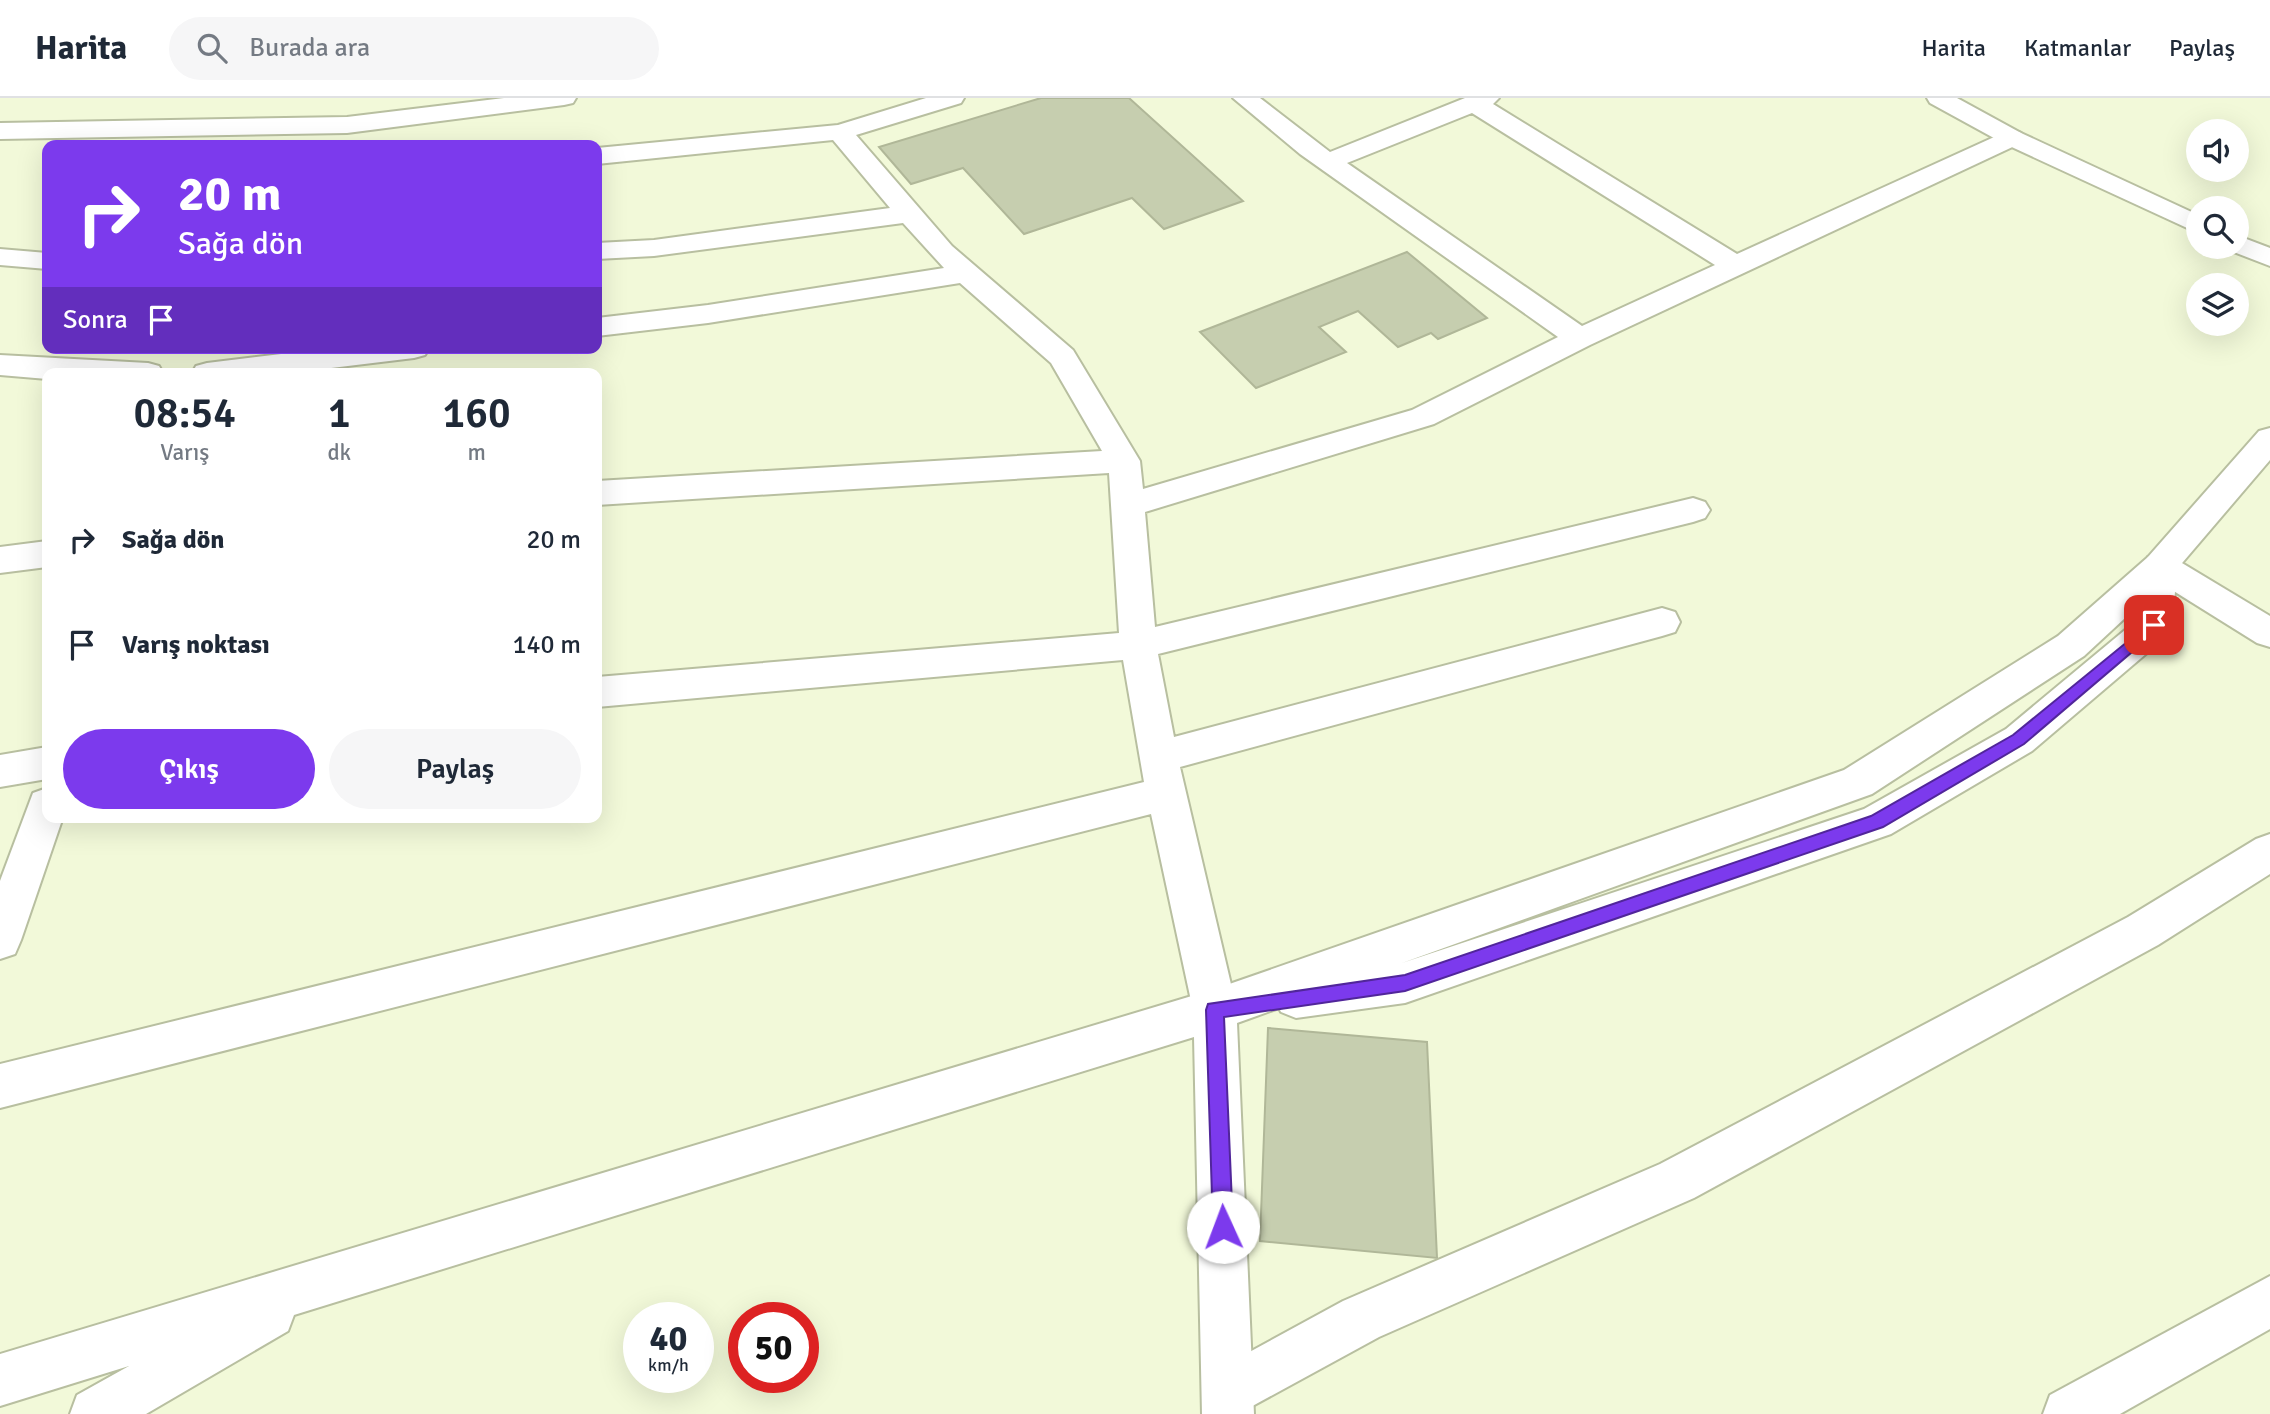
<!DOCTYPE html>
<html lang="tr">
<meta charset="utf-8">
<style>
body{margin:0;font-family:Signika,sans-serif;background:#f6f6f7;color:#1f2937;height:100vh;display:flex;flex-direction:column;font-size:26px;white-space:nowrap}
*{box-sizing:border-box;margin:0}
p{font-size:23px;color:#747a83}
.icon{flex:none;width:38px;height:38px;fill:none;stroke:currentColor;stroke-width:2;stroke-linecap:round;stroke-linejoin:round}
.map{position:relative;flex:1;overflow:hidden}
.sheet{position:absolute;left:42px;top:270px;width:560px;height:455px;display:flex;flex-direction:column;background:#fff;border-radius:14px;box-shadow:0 7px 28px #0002}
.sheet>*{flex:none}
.banner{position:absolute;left:42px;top:42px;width:560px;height:214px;border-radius:14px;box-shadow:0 7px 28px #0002;background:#7c3aed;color:#fff;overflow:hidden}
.fabs{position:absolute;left:2186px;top:21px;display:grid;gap:14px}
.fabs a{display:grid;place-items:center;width:63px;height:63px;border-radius:50%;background:#fff;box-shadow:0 7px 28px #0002;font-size:35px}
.speed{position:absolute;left:623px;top:1204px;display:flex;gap:14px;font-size:35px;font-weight:700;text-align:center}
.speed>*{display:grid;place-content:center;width:91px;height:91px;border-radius:50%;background:#fff;box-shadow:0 7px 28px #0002;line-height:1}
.speed small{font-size:18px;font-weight:400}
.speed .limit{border:10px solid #d22;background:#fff;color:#111}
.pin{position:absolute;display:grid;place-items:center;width:60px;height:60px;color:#fff;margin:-30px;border-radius:14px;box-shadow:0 4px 10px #0006}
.me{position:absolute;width:77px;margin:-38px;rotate:358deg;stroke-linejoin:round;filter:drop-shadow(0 0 5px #0008)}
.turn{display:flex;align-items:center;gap:24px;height:147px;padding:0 21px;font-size:32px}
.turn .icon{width:91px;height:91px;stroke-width:2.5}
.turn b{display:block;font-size:49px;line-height:60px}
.then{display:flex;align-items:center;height:66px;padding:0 21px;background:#0003;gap:14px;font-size:26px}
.eta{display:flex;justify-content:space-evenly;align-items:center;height:119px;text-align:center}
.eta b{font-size:42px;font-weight:600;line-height:49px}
.cta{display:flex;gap:14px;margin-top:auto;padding:14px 21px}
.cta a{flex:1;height:80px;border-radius:42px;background:#7c3aed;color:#fff;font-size:28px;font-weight:600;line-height:80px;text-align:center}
.cta a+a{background:#f6f6f7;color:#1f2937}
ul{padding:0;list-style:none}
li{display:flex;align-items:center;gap:21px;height:105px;padding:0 21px}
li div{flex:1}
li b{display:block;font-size:26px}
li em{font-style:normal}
header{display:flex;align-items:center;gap:42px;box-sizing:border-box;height:98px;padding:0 35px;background:#fff;border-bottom:2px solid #e0e1e3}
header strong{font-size:33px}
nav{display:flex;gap:38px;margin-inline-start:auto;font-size:24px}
.search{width:490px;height:63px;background:#f6f6f7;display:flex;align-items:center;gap:18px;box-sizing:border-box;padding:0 24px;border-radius:38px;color:#747a83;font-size:26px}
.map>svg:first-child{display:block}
.building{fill:#c6ceaf;stroke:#b0b798;stroke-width:2}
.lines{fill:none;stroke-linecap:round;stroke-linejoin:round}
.street-casing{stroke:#b8bfa0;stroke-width:4}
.secondary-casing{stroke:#b8bfa0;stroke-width:4}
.street{fill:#fff;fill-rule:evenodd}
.secondary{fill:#fff;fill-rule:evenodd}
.route{fill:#7c3aed;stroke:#51269a;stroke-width:2}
</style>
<header>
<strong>Harita</strong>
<div class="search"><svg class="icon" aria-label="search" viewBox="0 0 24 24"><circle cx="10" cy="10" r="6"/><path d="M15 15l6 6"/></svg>Burada ara</div>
<nav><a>Harita</a><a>Katmanlar</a><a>Paylaş</a></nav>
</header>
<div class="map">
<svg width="2270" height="1316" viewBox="0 0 2270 1316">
<rect width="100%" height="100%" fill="#f2f9d9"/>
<g class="building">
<polygon points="1041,0 1129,0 1243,103 1164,131 1132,100 1024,136 963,70 911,86 879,49"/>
<polygon points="1407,154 1487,220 1438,241 1431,235 1398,249 1358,213 1319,229 1346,254 1256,290 1200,234"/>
<polygon points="1268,930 1427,944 1437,1160 1260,1143"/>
</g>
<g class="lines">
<defs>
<g id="street">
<polygon points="504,0 576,0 573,5 564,7 347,35 0,41 0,25 347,19"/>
<path d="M926 0H964L961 5 856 37 952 148 1073 252 1140 363 1143 391 1412 312 1558 239 1300 56 1233 0H1260L1330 54 1465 0H1499L1493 6 1737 156 2003 35 2012 32 2021 35 2025 40 2021 45 1590 247 1434 326 1145 414 1155 529 1693 400 1705 404 1710 412 1705 420 1693 424 1158 556 1174 639 1662 510 1675 514 1680 524 1675 534 1662 538 1180 669 1237 912 1231 927 1215 933 1199 927 1193 912 1151 716 0 1010V966L1144 684 1123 562 597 609V579L1119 535 1109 375 597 407V383L1102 353 1051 265 960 185 708 225 597 238V220L708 207 944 170 903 125 654 158 597 161V145L654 142 890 110 833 42 597 66V50L838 27ZM1472 15 1715 167 1582 228 1347 65Z"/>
<polygon points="0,151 47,155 47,171 0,167"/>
<polygon points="331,250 429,250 425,257 414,260 290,275 192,275 196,268 207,265"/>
<polygon points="0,257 148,265 159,268 163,275 47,275 47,281 0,277"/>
<polygon points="47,443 47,469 0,475 0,449"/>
<polygon points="2160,455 2172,459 2270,518 2270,549 2257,545 2148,477 2143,468 2148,459"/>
<polygon points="47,649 47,681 0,689 0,657"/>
<polygon points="47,690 47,719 63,719 21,842 15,856 0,861 0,783 33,695"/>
<path d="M2270 736V776L2158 847 1694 1100 1379 1239 1247 1311C1234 1316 1224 1316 1211 1311L1203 1293 1211 1275 1343 1203 1660 1066 2128 819 2256 741Z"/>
<polygon points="2270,1178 2270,1231 2120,1316 2043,1316 2050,1297"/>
</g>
<g id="secondary">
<polygon points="1927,0 1957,0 2021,35 2198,117 2198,135 2003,45 1930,5"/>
<polygon points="2236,137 2270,150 2270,168 2226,151 2225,149 2236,149"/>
<path d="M2270 330V362L2177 471 2172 528 2167 538 2032 653 1891 736 1405 905 1296 920 1281 914 1279 910 1237 925 1254 1316H1202L1194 939 294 1217 288 1233 146 1316H70L77 1297 129 1268 0 1308V1256L1215 891 1844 672 2058 538 2148 459 2259 333ZM2138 508 2137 522 2006 631 1864 711 1402 865 1872 696 2084 558Z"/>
</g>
</defs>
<use href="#street" class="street-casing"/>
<use href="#secondary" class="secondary-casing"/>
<use href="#street" class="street"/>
<use href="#secondary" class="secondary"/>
</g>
<polygon class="route" points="2154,522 2159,523 2161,527 2159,531 2024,646 1883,729 1405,893 1224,919 1233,1129 1230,1137 1223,1139 1216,1137 1213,1129 1206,912 1208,906 1405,877 1871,718 2013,637"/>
</svg>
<div class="fabs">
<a><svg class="icon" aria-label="sound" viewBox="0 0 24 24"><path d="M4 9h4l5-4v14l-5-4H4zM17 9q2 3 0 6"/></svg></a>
<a><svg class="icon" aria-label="search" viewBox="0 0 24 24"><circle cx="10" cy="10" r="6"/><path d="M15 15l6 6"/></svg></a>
<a><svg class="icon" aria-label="layers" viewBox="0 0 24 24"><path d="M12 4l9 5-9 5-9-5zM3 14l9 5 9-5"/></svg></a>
</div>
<div class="speed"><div>40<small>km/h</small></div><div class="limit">50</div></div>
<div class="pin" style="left:2154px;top:527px;background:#d93025"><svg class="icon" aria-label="arrive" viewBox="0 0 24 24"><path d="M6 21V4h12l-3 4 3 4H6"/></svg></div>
<svg class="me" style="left:1223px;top:1129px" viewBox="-20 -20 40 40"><circle r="19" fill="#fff"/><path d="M0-13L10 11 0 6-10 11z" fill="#7c3aed"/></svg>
<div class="banner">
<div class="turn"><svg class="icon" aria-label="right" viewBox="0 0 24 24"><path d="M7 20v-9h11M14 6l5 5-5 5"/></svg><div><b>20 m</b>Sağa dön</div></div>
<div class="then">Sonra<svg class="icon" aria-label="arrive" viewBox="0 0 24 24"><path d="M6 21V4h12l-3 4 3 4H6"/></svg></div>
</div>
<section class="sheet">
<div class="eta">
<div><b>08:54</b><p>Varış</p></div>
<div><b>1</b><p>dk</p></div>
<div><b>160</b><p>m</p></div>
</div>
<ul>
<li><svg class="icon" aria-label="right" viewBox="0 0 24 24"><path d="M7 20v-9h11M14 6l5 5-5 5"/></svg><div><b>Sağa dön</b></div><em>20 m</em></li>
<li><svg class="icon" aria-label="arrive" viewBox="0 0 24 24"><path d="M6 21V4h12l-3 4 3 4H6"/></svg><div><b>Varış noktası</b></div><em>140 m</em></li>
</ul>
<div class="cta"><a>Çıkış</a><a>Paylaş</a></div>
</section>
</div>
